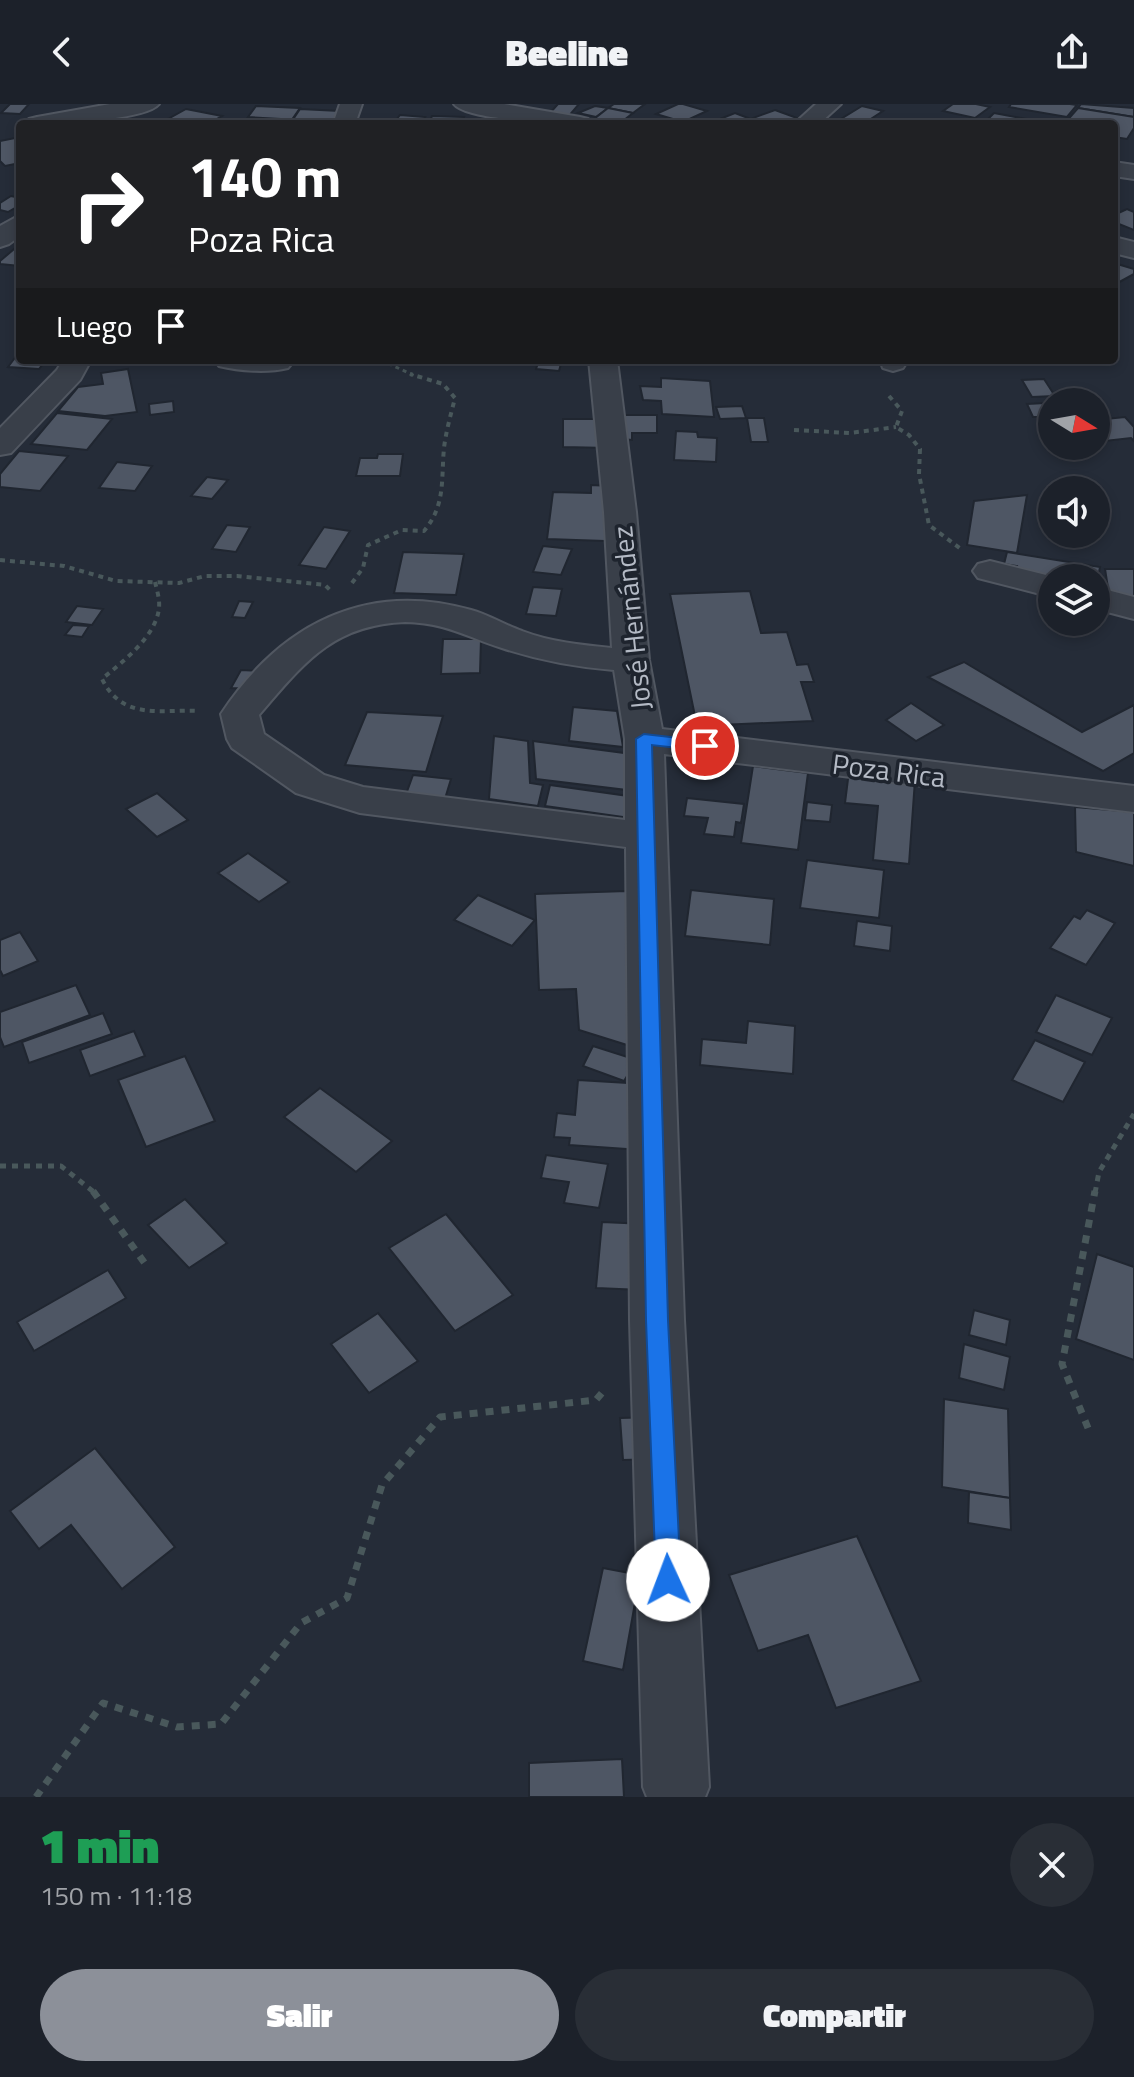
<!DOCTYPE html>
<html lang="es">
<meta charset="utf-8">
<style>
body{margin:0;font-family:"Titillium Web",sans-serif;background:#292e36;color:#f1f3f6;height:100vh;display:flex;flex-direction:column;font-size:30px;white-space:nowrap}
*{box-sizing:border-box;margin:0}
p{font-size:26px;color:#a0a3a8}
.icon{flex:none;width:44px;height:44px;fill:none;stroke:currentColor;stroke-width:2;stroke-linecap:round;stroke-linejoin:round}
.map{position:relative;height:1693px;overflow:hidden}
.panel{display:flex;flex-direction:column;background:#1c212a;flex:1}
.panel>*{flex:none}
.hud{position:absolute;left:16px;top:16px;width:1102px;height:244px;border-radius:8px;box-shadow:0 4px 12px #0003,0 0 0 2px #3a3e47;background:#202124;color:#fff;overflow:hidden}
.needle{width:52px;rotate:101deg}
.buttons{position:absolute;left:1038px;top:284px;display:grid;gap:16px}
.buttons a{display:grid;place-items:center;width:72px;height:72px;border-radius:50%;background:#1c212a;box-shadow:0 4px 12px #0003,0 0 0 2px #3a3e47;font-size:40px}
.pin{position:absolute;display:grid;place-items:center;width:68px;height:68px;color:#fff;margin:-34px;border:4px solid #fff;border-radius:50%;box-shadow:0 2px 8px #0007}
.me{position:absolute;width:88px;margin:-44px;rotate:358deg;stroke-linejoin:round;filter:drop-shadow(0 0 6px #0008)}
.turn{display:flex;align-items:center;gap:28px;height:168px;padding:0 40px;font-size:36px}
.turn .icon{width:104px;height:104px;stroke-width:2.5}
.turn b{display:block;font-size:56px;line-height:68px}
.then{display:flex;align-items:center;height:76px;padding:0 40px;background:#0003;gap:16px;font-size:30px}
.round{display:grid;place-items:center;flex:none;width:84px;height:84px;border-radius:42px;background:#292e36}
.head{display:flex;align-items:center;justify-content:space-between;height:136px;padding:0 40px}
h1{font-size:48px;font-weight:800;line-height:60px;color:#1e9e55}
.button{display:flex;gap:16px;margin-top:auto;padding:16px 40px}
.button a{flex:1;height:92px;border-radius:48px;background:#8c9099;color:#fff;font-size:32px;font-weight:800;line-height:92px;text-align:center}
.button a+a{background:#292e36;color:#f1f3f6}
header{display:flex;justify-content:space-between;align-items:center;height:104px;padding:0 40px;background:#1c212a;font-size:36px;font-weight:800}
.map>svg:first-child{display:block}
.building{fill:#4e5664;stroke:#202630;stroke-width:2}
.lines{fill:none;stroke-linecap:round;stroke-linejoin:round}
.minor-casing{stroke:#515761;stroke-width:4}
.path-far3{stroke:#49585b;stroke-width:3;stroke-dasharray:4 4;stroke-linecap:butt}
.path-far2{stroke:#49585b;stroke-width:4;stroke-dasharray:5 5;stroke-linecap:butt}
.path-far1{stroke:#49585b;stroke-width:5;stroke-dasharray:6 6;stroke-linecap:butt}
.path{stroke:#49585b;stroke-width:7;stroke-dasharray:8 8;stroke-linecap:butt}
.minor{fill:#393f49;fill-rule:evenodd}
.route{fill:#1a73e8;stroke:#114b97;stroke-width:2}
.labels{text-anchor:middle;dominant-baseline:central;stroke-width:7;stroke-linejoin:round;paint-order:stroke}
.street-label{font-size:28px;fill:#b4bac5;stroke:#1e242e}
</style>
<header><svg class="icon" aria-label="back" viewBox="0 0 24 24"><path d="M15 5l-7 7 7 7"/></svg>Beeline<svg class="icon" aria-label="share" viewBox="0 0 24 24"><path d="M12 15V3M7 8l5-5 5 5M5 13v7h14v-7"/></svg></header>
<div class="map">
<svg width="1134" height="1693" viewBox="0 0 1134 1693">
<rect width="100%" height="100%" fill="#252c38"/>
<g class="building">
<polygon points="10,0 29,0 20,10 1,9"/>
<polygon points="558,0 579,0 568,13 549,10"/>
<polygon points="614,0 645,0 633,9 608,4"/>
<polygon points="678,0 683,0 707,7 683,18 656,10"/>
<polygon points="953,0 976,0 990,3 975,14 943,7"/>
<polygon points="1011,0 1070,0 1077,1 1067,13 1009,3"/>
<polygon points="1081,0 1134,4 1134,13 1078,4"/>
<polygon points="256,2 300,4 289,20 276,19 279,15 248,13"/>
<polygon points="595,2 608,4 596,13 578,9"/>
<polygon points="862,2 883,7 863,20 836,18"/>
<polygon points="608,4 633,9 619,20 594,15"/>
<polygon points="1078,4 1134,13 1134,24 1127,35 1114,33 1114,20 1064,20"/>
<polygon points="186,5 222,12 208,20 159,20"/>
<polygon points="300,5 340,7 332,20 290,20"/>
<polygon points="775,6 797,14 782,20 737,20"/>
<polygon points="735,9 748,14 733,19 720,15"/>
<polygon points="994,9 1026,15 1021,20 983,20"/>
<polygon points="400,11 425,13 420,20 393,20"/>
<polygon points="432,12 464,13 461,20 429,19"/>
<polygon points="15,34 20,41 20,59 5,62 0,57 0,37"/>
<polygon points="11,92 20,94 20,101 8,108 0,106 0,99"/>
<polygon points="1127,105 1134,108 1134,126 1114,118 1114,111"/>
<polygon points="20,140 20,162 0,160 0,157"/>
<polygon points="1114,159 1134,165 1134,170 1114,181"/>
<polygon points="20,247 20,256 46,256 39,265 8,263"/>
<polygon points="539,256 562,256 559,267 536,265"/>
<polygon points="128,265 137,308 105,312 58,307 78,283 103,280 101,269"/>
<polygon points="661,274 710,277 714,313 662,310 661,297 643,296 640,282 661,283"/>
<polygon points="1044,275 1055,292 1032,293 1022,276"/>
<polygon points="173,297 174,308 150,311 149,300"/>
<polygon points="1045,299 1052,313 1033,313 1027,300"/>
<polygon points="742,302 746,314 720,315 716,303"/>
<polygon points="57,309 112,315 87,346 31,340"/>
<polygon points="622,311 657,311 657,329 632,329 632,336 623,335"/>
<polygon points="1103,311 1106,315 1125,313 1134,323 1134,337 1131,334 1096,338 1096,312"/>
<polygon points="747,314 764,314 768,338 751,338"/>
<polygon points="563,315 606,315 608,344 563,343"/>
<polygon points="676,327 697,328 698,333 717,334 716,358 674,356"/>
<polygon points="19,347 68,352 40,387 0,383 0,370"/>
<polygon points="378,350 403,350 400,372 356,372 360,354 377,354"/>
<polygon points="117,358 152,362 135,387 99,384"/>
<polygon points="207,373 228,376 212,395 191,392"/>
<polygon points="591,381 611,382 605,437 547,435 553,388 591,389"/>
<polygon points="1027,391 1017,449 967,441 974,397"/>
<polygon points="227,421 250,423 236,448 212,445"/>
<polygon points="324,423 350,427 326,465 299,461"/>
<polygon points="543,442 572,445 561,471 533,468"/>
<polygon points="403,448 464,450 456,491 394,489"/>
<polygon points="1007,448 1100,463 1096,486 1096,474 1052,474 1052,478 1015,472 1017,462 1004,460"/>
<polygon points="1105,465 1134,465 1134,502 1110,497"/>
<polygon points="533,483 562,485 556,512 526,510"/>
<polygon points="750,487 761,529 787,528 797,561 808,560 814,578 801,578 813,617 697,622 670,490"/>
<polygon points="239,497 253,498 245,514 232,513"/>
<polygon points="77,502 103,505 92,521 66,518"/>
<polygon points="73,521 89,522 82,533 65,531"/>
<polygon points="443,535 481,535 480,569 441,570"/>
<polygon points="964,558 1082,628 1134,601 1134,649 1103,667 928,573"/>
<polygon points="241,566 260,567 251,585 231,584"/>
<polygon points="911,599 944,621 916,637 886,616"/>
<polygon points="573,603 617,607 623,643 569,637"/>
<polygon points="367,608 443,612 426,668 345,661"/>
<polygon points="494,632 528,637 530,679 543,681 538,702 489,695"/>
<polygon points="533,637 624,649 627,686 536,675"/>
<polygon points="753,662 808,669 798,746 741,739"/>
<polygon points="849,667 915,676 909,760 873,756 878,702 845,699"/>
<polygon points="413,671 451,675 444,698 405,693"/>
<polygon points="550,681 628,692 630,714 545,702"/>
<polygon points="157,689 188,716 157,733 126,705"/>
<polygon points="687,694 744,700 741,719 736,718 734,733 704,730 708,714 684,712"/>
<polygon points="807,698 832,701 830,718 805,716"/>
<polygon points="1075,703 1134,708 1134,762 1076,748"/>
<polygon points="248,749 289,778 259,798 218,769"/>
<polygon points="807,756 884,766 879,814 800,804"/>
<polygon points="691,786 774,795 770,841 685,832"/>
<polygon points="627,787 643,946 579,926 576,885 539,886 535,790"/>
<polygon points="478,791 535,816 512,842 454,816"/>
<polygon points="1087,806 1115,819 1086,861 1050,844 1074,812 1080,815"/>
<polygon points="857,817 892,822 890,847 854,842"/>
<polygon points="20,828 38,857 3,872 0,866 0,836"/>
<polygon points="76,881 90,911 4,943 0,933 0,908"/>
<polygon points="1056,891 1112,914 1092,951 1036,928"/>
<polygon points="103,909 112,930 29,959 22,938"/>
<polygon points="748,917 795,922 793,970 700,961 702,935 746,939"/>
<polygon points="134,927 145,952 90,972 80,946"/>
<polygon points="1035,936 1085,958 1063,998 1012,976"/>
<polygon points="593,942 637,956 624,977 583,962"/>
<polygon points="185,952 215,1017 146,1043 118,976"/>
<polygon points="578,976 645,980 641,1046 569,1041 570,1034 554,1033 557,1009 575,1011"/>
<polygon points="320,984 392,1037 356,1068 284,1013"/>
<polygon points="546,1051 608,1060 599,1104 564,1099 569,1078 541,1074"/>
<polygon points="185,1095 227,1139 189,1164 148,1121"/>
<polygon points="446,1110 513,1191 455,1227 389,1144"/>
<polygon points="602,1118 646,1120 642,1186 596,1184"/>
<polygon points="1097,1150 1134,1163 1134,1256 1076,1235"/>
<polygon points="108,1166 126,1194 34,1247 17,1218"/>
<polygon points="974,1206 1010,1216 1006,1241 969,1231"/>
<polygon points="378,1209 418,1257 369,1289 331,1240"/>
<polygon points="964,1240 1010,1253 1004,1286 959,1274"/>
<polygon points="944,1295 1008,1305 1010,1394 942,1383"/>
<polygon points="654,1313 658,1355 623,1356 620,1314"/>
<polygon points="95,1344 175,1443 122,1485 71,1421 39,1445 10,1407"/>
<polygon points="969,1388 1010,1394 1011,1426 968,1419"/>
<polygon points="857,1432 921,1577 836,1604 808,1531 758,1547 729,1471"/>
<polygon points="603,1464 640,1471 623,1566 583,1557"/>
<polygon points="622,1655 624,1693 529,1693 529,1659"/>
</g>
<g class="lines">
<defs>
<g id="minor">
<path d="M110 0H159C145 17 50 20 26 20L29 15 37 13Z"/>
<polygon points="340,0 362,0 355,20 333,20"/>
<path d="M454 0H504L580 13 588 15 591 20C567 20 467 17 454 0Z"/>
<polygon points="816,0 841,0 819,20 794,20"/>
<polygon points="1114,58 1134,61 1134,75 1114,72"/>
<polygon points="20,111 20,132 9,140 0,143 0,122"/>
<polygon points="1114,133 1134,138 1134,154 1114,149"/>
<polygon points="63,256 91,256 80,276 11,349 0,351 0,324 57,266"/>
<path d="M215 256H291L293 258 288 264C268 269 239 267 219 262Z"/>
<path d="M589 256H617L636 408 649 556 662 625 1134 682V708L664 650 684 1216 709 1683 705 1693H647L643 1683 630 1216 626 743 360 709 296 689 232 644 227 635 221 610C280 521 365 476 471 506 489 511 505 521 522 527 551 538 582 541 612 544L604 408ZM405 518C447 519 464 532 502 544 538 556 576 563 614 566L625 635V716L363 683 324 671 264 630 259 611C304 559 332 521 405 518Z"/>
<polygon points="880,256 908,256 903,264 893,267 883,264"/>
<polygon points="990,457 1058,474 1052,474 1052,493 978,474 973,467 978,460"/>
<polygon points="1096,483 1134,493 1134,515 1096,505"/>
</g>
</defs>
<use href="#minor" class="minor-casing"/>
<polyline class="path-far3" points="381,256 415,272"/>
<g class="path-far2">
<polyline points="889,292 902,307 896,323 909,331 920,345 919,370 929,421 961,445"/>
<polyline points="794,326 850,329 896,323"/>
<polyline points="0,456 64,462 116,477 179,479 205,472 237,472 325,481 330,486"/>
<path d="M155 478C157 486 160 496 159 504 156 533 122 558 102 575 123 617 160 605 199 607"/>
<path d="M352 479 363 464 368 441 402 426 424 427C446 401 441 375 444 344 446 327 451 310 455 294L443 280 410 270"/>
</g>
<g class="path-far1">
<polyline points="0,1062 61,1062 95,1089"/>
<polyline points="1095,1089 1099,1068 1134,1010"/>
</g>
<g class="path">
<polyline points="93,1087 146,1161"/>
<polyline points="1088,1324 1062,1260 1095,1087"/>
<polyline points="36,1693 103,1599 177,1623 221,1620 301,1519 347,1494 382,1381 440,1313 596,1296 606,1284"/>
</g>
<use href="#minor" class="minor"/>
</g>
<polygon class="route" points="644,630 705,637 713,642 705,647 652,641 668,1216 681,1476 677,1484 668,1488 659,1484 656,1476 646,1216 636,635"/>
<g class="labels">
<g class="street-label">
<text transform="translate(631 514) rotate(-96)">José Hernández</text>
<text transform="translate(889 666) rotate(7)">Poza Rica</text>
</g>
</g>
</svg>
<div class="buttons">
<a><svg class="needle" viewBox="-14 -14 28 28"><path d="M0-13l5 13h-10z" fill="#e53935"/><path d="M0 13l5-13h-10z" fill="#a0a3a8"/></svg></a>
<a><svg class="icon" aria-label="sound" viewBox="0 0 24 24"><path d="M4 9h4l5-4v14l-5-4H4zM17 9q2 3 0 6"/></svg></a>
<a><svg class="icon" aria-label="layers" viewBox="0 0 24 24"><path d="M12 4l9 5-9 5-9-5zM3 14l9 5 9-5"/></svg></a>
</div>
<div class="pin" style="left:705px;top:642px;background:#d93025"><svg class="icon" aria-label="arrive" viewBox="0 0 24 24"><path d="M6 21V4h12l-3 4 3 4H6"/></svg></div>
<svg class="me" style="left:668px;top:1476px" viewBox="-20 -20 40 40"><circle r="19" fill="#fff"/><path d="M0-13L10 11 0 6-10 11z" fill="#1a73e8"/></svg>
<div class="hud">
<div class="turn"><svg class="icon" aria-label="right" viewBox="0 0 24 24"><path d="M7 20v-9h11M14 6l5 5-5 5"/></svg><div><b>140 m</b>Poza Rica</div></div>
<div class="then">Luego<svg class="icon" aria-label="arrive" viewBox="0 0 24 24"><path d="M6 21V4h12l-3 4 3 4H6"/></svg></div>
</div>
</div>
<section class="panel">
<div class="head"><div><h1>1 min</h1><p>150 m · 11:18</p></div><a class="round"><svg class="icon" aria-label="close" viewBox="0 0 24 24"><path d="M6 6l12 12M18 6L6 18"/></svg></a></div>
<div class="button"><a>Salir</a><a>Compartir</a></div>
</section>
